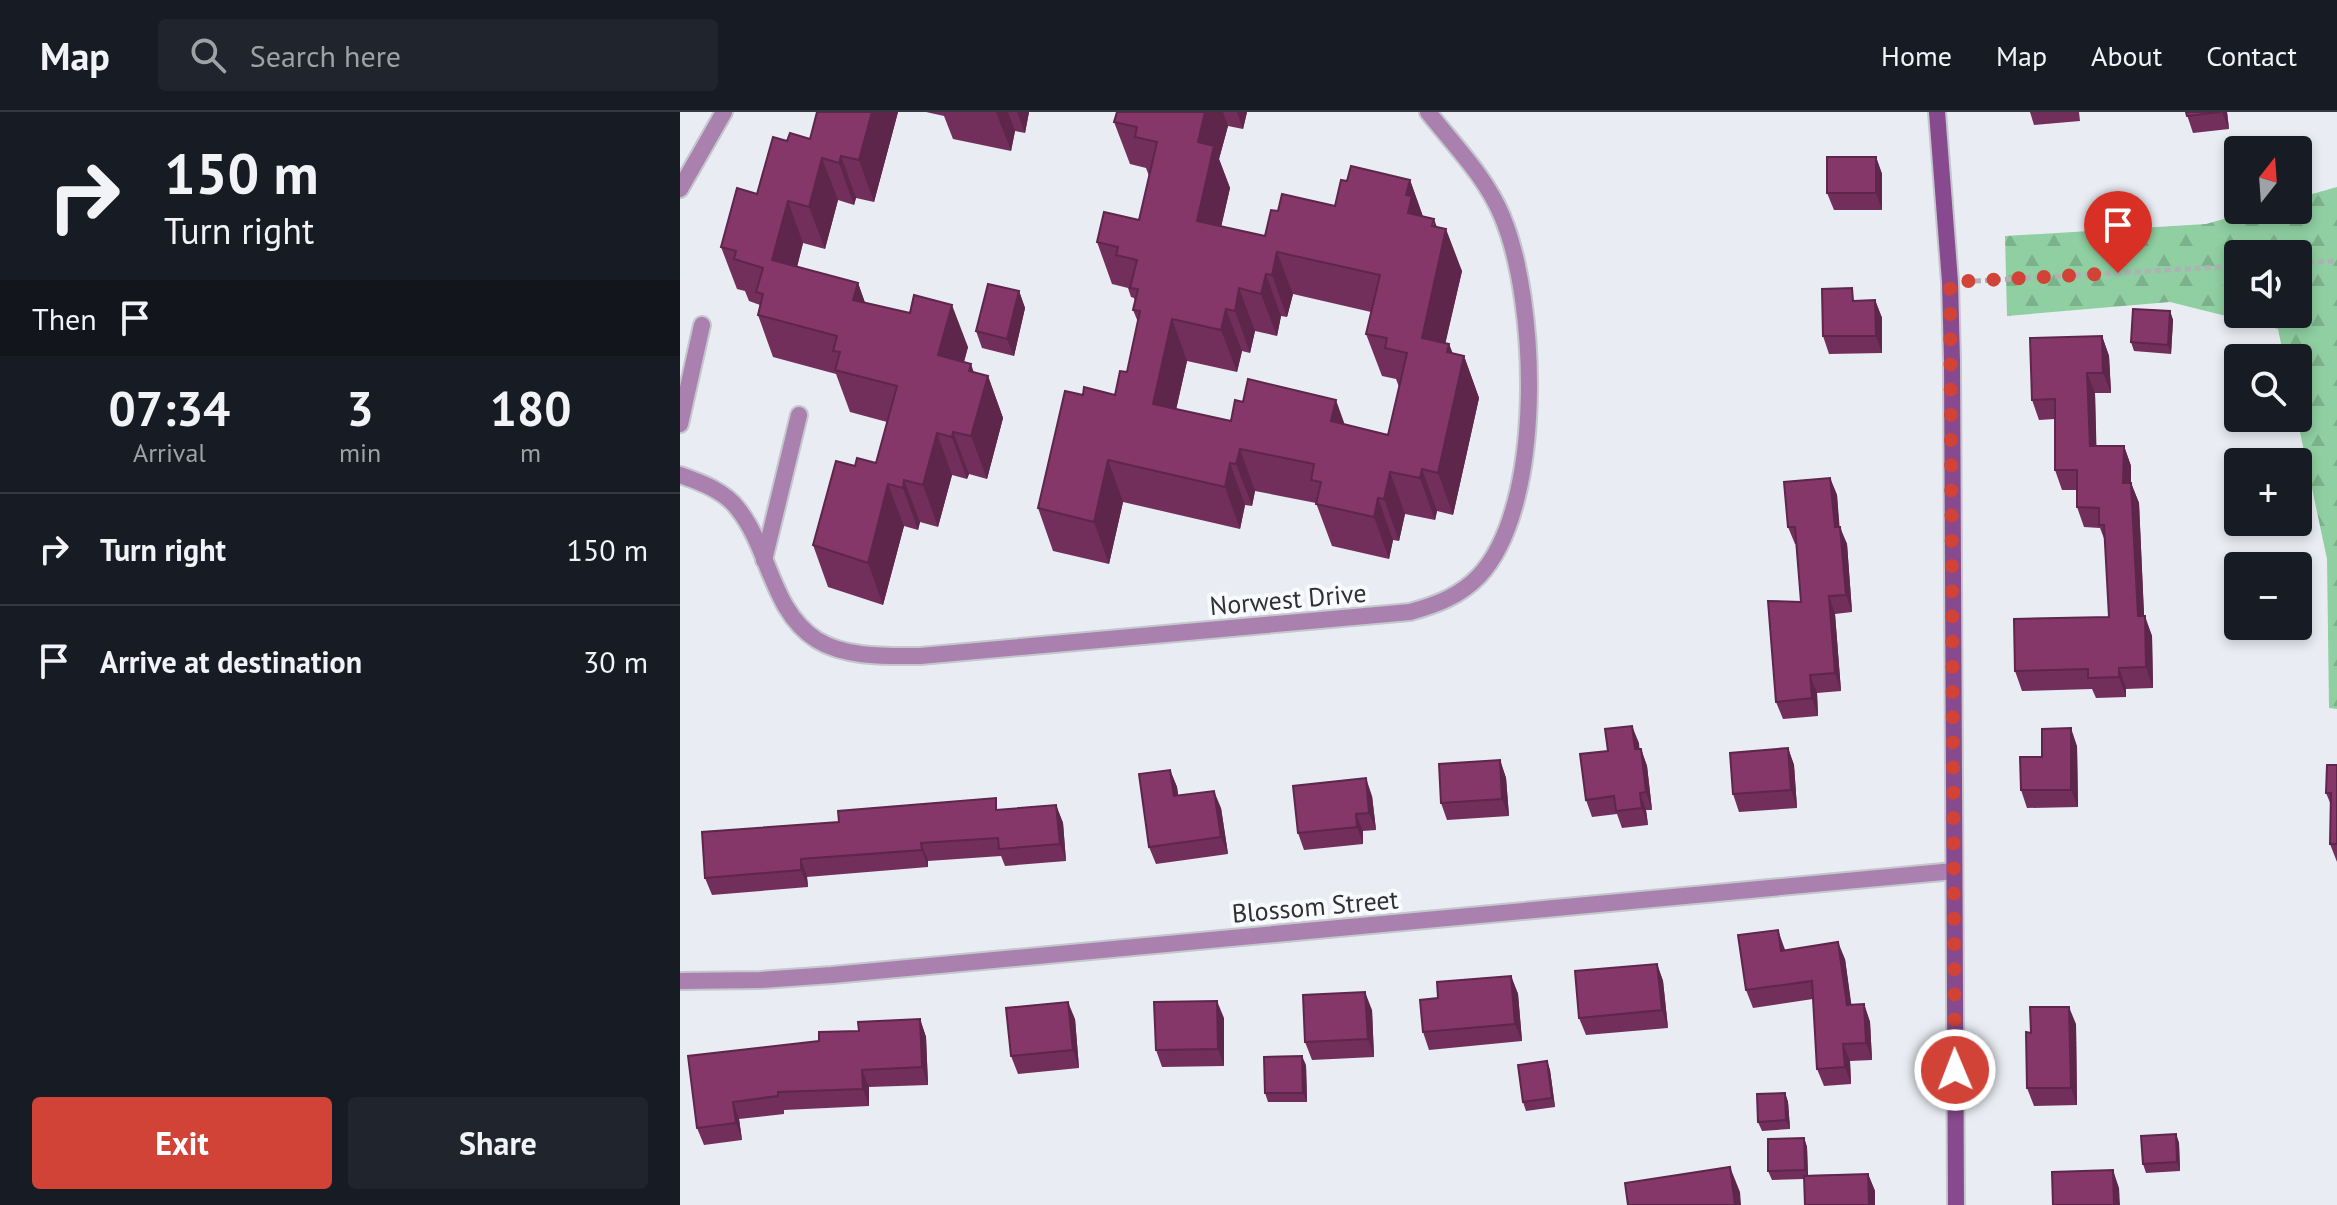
<!DOCTYPE html>
<meta charset="utf-8">
<style>
body{margin:0;font-family:"PT Sans",sans-serif;background:#20242c;color:#f1f3f6;height:100vh;display:flex;flex-direction:column;font-size:30px;white-space:nowrap}
*{box-sizing:border-box;margin:0}
p{font-size:26px;color:#9ea1a6}
.icon{flex:none;width:44px;height:44px;fill:none;stroke:currentColor;stroke-width:2;stroke-linecap:round;stroke-linejoin:round}
.map{position:relative;flex:1;overflow:hidden}
.details{display:flex;flex-direction:column;background:#171b24;width:680px}
.details>*{flex:none}
.guide{background:#171b24;color:#f1f3f6;overflow:hidden}
.needle{width:52px;rotate:17deg}
.buttons{position:absolute;left:1544px;top:24px;display:grid;gap:16px}
.buttons a{display:grid;place-items:center;width:88px;height:88px;border-radius:8px;background:#171b24;box-shadow:0 4px 12px #0003;font-size:40px}
.pin{position:absolute;display:grid;place-items:center;width:68px;height:68px;color:#fff;margin:-82px -34px;border-radius:50% 50% 50% 0;rotate:-45deg;box-shadow:0 0 8px #0007}
.pin .icon{rotate:45deg}
.me{position:absolute;width:88px;margin:-44px;rotate:359deg;stroke-linejoin:round;filter:drop-shadow(0 0 6px #0008)}
.turn{display:flex;align-items:center;gap:28px;height:168px;padding:0 32px;font-size:36px}
.turn .icon{width:104px;height:104px;stroke-width:2.5}
.turn b{display:block;font-size:56px;line-height:68px}
.then{display:flex;align-items:center;height:76px;padding:0 32px;background:#0003;gap:16px;font-size:30px}
.eta{display:flex;justify-content:space-evenly;align-items:center;height:136px;text-align:center}
.eta b{font-size:48px;font-weight:800;line-height:56px}
.action{display:flex;gap:16px;margin-top:auto;padding:16px 32px}
.action a{flex:1;height:92px;border-radius:8px;background:#d04336;color:#fff;font-size:32px;font-weight:800;line-height:92px;text-align:center}
.action a+a{background:#20242c;color:#f1f3f6}
ul{padding:0;list-style:none}
li{display:flex;align-items:center;gap:24px;height:112px;padding:0 32px;border-top:2px solid #363941}
li div{flex:1}
li b{display:block;font-size:30px}
li em{font-style:normal}
header{display:flex;align-items:center;gap:48px;box-sizing:border-box;height:112px;padding:0 40px;background:#171b24;border-bottom:2px solid #363941}
header strong{font-size:38px}
nav{display:flex;gap:44px;margin-inline-start:auto;font-size:28px}
.search{width:560px;height:72px;background:#20242c;display:flex;align-items:center;gap:20px;box-sizing:border-box;padding:0 28px;border-radius:8px;color:#9ea1a6;font-size:30px}
main{display:flex;flex:1;min-height:0}
.map>svg:first-child{display:block}
.forest{fill:url(#forest-firs);fill-rule:evenodd}
.lines{fill:none;stroke-linecap:round;stroke-linejoin:round}
.service-casing{stroke:#c4c7cd;stroke-width:20}
.minor-casing{stroke:#c4c7cd;stroke-width:20}
.secondary-casing{stroke:#c4c7cd;stroke-width:20}
.path{stroke:#aeb1b6;stroke-width:5;stroke-dasharray:6 4;stroke-linecap:butt}
.service{stroke:#aa80ae;stroke-width:16}
.minor{stroke:#aa80ae;stroke-width:16}
.secondary{stroke:#884a8e;stroke-width:16}
.wall{fill:#722f5b;fill-rule:evenodd}
.shaded-wall{fill:#5d264a}
.building{fill:#85376a;stroke:#5d264a;stroke-width:2;fill-rule:evenodd}
.route{stroke:#d04336;stroke-width:14;stroke-dasharray:0 25.2}
.labels{text-anchor:middle;dominant-baseline:central;stroke-width:8;stroke-linejoin:round;paint-order:stroke}
.street-label{font-size:26px;fill:#303134;stroke:#f8fafe}
</style>
<header>
<strong>Map</strong>
<div class="search"><svg class="icon" aria-label="search" viewBox="0 0 24 24"><circle cx="10" cy="10" r="6"/><path d="M15 15l6 6"/></svg>Search here</div>
<nav><a>Home</a><a>Map</a><a>About</a><a>Contact</a></nav>
</header>
<main>
<section class="details">
<div class="guide">
<div class="turn"><svg class="icon" aria-label="right" viewBox="0 0 24 24"><path d="M7 20v-9h11M14 6l5 5-5 5"/></svg><div><b>150 m</b>Turn right</div></div>
<div class="then">Then<svg class="icon" aria-label="arrive" viewBox="0 0 24 24"><path d="M6 21V4h12l-3 4 3 4H6"/></svg></div>
</div>
<div class="eta">
<div><b>07:34</b><p>Arrival</p></div>
<div><b>3</b><p>min</p></div>
<div><b>180</b><p>m</p></div>
</div>
<ul>
<li><svg class="icon" aria-label="right" viewBox="0 0 24 24"><path d="M7 20v-9h11M14 6l5 5-5 5"/></svg><div><b>Turn right</b></div><em>150 m</em></li>
<li><svg class="icon" aria-label="arrive" viewBox="0 0 24 24"><path d="M6 21V4h12l-3 4 3 4H6"/></svg><div><b>Arrive at destination</b></div><em>30 m</em></li>
</ul>
<div class="action"><a>Exit</a><a>Share</a></div>
</section>
<div class="map">
<svg width="1657" height="1093" viewBox="0 0 1657 1093">
<defs>
<pattern id="forest-firs" width="22" height="20" patternUnits="userSpaceOnUse" patternTransform="scale(2)"><rect width="22" height="20" fill="#8fcfa1"/><path d="M5 1l3.5 6h-7zM16 11l3.5 6h-7z" fill="#7cb28b"/></pattern>
</defs>
<rect width="100%" height="100%" fill="#e9edf3"/>
<path class="forest" d="M1657 75V597L1649 596 1647 447 1617 306 1618 246H1604L1598 217 1490 190 1327 204 1325 124 1526 112 1576 98H1618V86ZM1558 142H1618V202H1558Z"/>
<g class="lines">
<defs>
<g id="service">
<polyline points="0,77 44,0"/>
<polyline points="0,312 22,213"/>
<path d="M0 363C20 370 45 379 58 397 90 437 91 499 137 528 166 546 208 544 240 544L730 500C756 493 780 484 799 464 865 394 858 189 822 104 806 65 774 33 748 0"/>
<polyline points="84,448 119,303"/>
</g>
<polyline id="minor" points="0,869 80,868 152,863 1274,759"/>
<polyline id="secondary" points="1257,0 1270,170 1272,249 1276,1093"/>
</defs>
<use href="#service" class="service-casing"/>
<use href="#minor" class="minor-casing"/>
<use href="#secondary" class="secondary-casing"/>
<g class="path">
<polyline points="1618,151 1657,149"/>
<polyline points="1295,169 1558,154"/>
</g>
<use href="#service" class="service"/>
<use href="#minor" class="minor"/>
<use href="#secondary" class="secondary"/>
</g>
<g class="wall">
<polygon points="137,0 218,0 194,90 176,86 174,93 158,88 145,137 123,131 117,155 178,171 185,191 288,235 284,250 294,260 308,264 323,306 307,367 289,362 287,367 272,363 258,415 240,410 238,418 224,414 203,493 148,475 133,433 175,354 196,351 207,310 170,300 156,262 93,245 78,203 80,193 69,189 65,179 57,177 41,135 77,82 107,29 130,27"/>
<polygon points="246,0 349,0 345,21 335,19 331,39 273,27 264,4"/>
<path d="M437 0H567L563 17 548 14 539 47 550 76 541 114 585 124 598 99 655 94 667 69 730 68 743 105 756 115 782 159 765 231 769 232 773 242 784 244 799 286 773 403 757 399 755 408 725 402 719 429 713 428 709 447 652 434 636 391 575 379 572 394 565 393 560 417 443 390 429 452 373 439 358 396 403 283H435L447 260 458 210 453 198 455 189 454 186 451 185 448 176 432 172 417 130 459 108 469 64 466 56 450 52 434 10ZM613 182 691 200 686 222 702 264 716 267 719 275 708 323 665 313 551 309 496 297 507 249 557 260 562 239 570 241 575 219 597 224 601 204 607 205Z"/>
<polygon points="1350,0 1399,0 1400,9 1354,13"/>
<polygon points="1506,0 1547,0 1549,17 1513,21"/>
<polygon points="1196,45 1202,62 1202,98 1154,98 1147,81"/>
<polygon points="339,179 345,196 334,244 302,236 296,219"/>
<polygon points="1195,188 1202,206 1202,241 1149,242 1143,224"/>
<polygon points="1490,199 1493,208 1491,242 1454,239 1451,230"/>
<polygon points="1422,224 1429,244 1431,281 1415,281 1416,334 1444,334 1451,354 1451,371 1459,391 1464,504 1472,524 1473,576 1446,577 1446,585 1416,586 1412,577 1342,579 1335,559 1429,505 1425,429 1420,416 1404,415 1397,395 1397,378 1382,378 1375,358 1375,307 1359,308 1352,288"/>
<polygon points="1150,366 1157,383 1159,415 1167,432 1172,500 1155,502 1161,579 1137,581 1138,604 1103,607 1096,590 1121,490 1116,432 1115,432 1108,415"/>
<polygon points="952,614 959,637 961,637 967,654 972,698 966,698 968,713 942,716 937,702 912,705 906,688"/>
<polygon points="1397,634 1398,695 1347,696 1341,678 1362,645"/>
<polygon points="1108,636 1114,653 1117,696 1059,700 1053,682"/>
<polygon points="820,648 826,666 829,704 767,708 761,691"/>
<polygon points="1657,653 1657,750 1650,732 1651,693 1646,681"/>
<polygon points="490,658 497,675 498,683 541,696 548,742 476,752 469,735"/>
<polygon points="692,684 696,718 683,719 683,732 624,738 618,721"/>
<polygon points="376,693 383,711 386,749 325,754 321,744 248,749 248,755 127,765 128,775 32,783 25,766 320,698"/>
<polygon points="1104,835 1105,838 1165,847 1171,893 1184,892 1190,910 1192,948 1170,949 1171,972 1144,974 1137,957 1133,887 1073,896 1066,878"/>
<polygon points="977,852 983,869 988,916 906,923 899,906"/>
<polygon points="831,864 838,882 842,929 749,938 743,920 758,886"/>
<polygon points="692,898 694,945 632,948 625,930"/>
<polygon points="544,906 544,954 482,955 476,938"/>
<polygon points="240,907 246,925 248,973 189,975 189,994 104,998 104,1002 59,1007 62,1028 24,1033 17,1016 139,929 179,919"/>
<polygon points="395,907 399,956 338,962 331,944"/>
<polygon points="1396,912 1397,993 1354,994 1347,976 1351,921"/>
<polygon points="867,949 870,958 875,995 846,999 843,990"/>
<polygon points="626,953 627,990 588,990 585,981"/>
<polygon points="1105,981 1108,990 1110,1017 1082,1019 1078,1010"/>
<polygon points="1496,1022 1499,1031 1500,1059 1466,1061 1463,1052"/>
<polygon points="1124,1026 1127,1035 1128,1063 1188,1062 1195,1079 1195,1093 1125,1093 1124,1067 1092,1068 1088,1059"/>
</g>
<g class="shaded-wall">
<polygon points="192,0 218,0 194,90 179,48"/>
<polygon points="316,0 328,0 335,19 331,39"/>
<polygon points="337,0 349,0 345,21"/>
<polygon points="525,0 543,0 548,14 539,47 550,76 533,151 517,109 518,30"/>
<polygon points="557,0 567,0 563,17"/>
<polygon points="1542,0 1547,0 1549,17"/>
<polygon points="161,44 176,86 174,93 159,51"/>
<polygon points="1196,45 1202,62 1202,98 1196,81"/>
<polygon points="142,46 158,88 145,137 129,95"/>
<polygon points="730,68 745,110 728,101 726,83"/>
<polygon points="108,89 123,131 108,190 92,148"/>
<polygon points="754,107 763,132 766,117 782,159 757,268 742,226"/>
<polygon points="597,140 613,182 607,205 592,163"/>
<polygon points="586,162 601,204 597,224 581,182"/>
<polygon points="178,171 193,213 173,188"/>
<polygon points="559,176 575,219 570,241 555,199"/>
<polygon points="339,179 345,196 334,244 327,227"/>
<polygon points="1195,188 1202,206 1202,241 1196,224"/>
<polygon points="272,193 288,235 274,285 258,243"/>
<polygon points="546,197 562,239 557,260 541,218"/>
<polygon points="1490,199 1493,208 1491,242 1488,233"/>
<polygon points="492,207 507,249 488,334 473,292"/>
<polygon points="1422,224 1429,244 1431,281 1423,261"/>
<polygon points="769,232 780,262 784,244 799,286 773,403 758,361 767,240"/>
<polygon points="291,252 302,284 308,264 323,306 307,367 291,324 289,259"/>
<polygon points="1407,261 1415,281 1417,354 1410,334"/>
<polygon points="656,288 671,330 651,309"/>
<polygon points="273,320 289,362 287,367 272,325"/>
<polygon points="257,321 272,363 258,415 243,373"/>
<polygon points="1444,334 1451,354 1451,391 1443,371"/>
<polygon points="560,337 575,379 572,394 556,352"/>
<polygon points="428,348 443,390 429,452 414,410"/>
<polygon points="550,351 565,393 560,417 545,375"/>
<polygon points="742,357 757,399 755,408 740,366"/>
<polygon points="710,360 725,402 719,429 704,387"/>
<polygon points="1150,366 1157,383 1161,432 1155,415"/>
<polygon points="224,368 240,410 238,418 223,376"/>
<polygon points="1451,371 1459,391 1465,524 1458,504"/>
<polygon points="208,372 224,414 203,493 188,451"/>
<polygon points="698,386 713,428 709,447 694,405"/>
<polygon points="1160,415 1167,432 1172,500 1166,483"/>
<polygon points="1149,484 1155,502 1161,579 1155,561"/>
<polygon points="1465,504 1472,524 1473,576 1466,555"/>
<polygon points="1439,556 1446,577 1446,585 1439,565"/>
<polygon points="1130,563 1137,581 1138,604 1132,586"/>
<polygon points="952,614 959,631 961,655 955,637"/>
<polygon points="1391,616 1397,634 1398,695 1391,678"/>
<polygon points="1108,636 1114,653 1117,696 1111,678"/>
<polygon points="961,637 967,654 972,698 966,680"/>
<polygon points="820,648 826,666 829,704 822,687"/>
<polygon points="490,658 497,675 501,701 494,684"/>
<polygon points="686,666 692,684 696,718 689,701"/>
<polygon points="534,679 541,696 548,742 541,725"/>
<polygon points="960,681 966,698 968,713 962,696"/>
<polygon points="376,693 383,711 386,749 380,732"/>
<polygon points="676,702 683,719 683,732 677,715"/>
<polygon points="241,731 248,749 248,755 242,738"/>
<polygon points="121,747 127,765 128,775 121,758"/>
<polygon points="1098,818 1104,835 1108,856 1101,839"/>
<polygon points="1158,830 1165,847 1174,911 1167,893"/>
<polygon points="977,852 983,869 988,916 982,898"/>
<polygon points="831,864 838,882 842,929 835,912"/>
<polygon points="685,880 692,898 694,945 688,927"/>
<polygon points="537,889 544,906 544,954 538,937"/>
<polygon points="388,890 395,907 399,956 393,938"/>
<polygon points="1184,892 1190,910 1192,948 1186,931"/>
<polygon points="1389,895 1396,912 1397,993 1391,976"/>
<polygon points="240,907 246,925 248,973 242,955"/>
<polygon points="1163,932 1170,949 1171,972 1165,955"/>
<polygon points="622,944 626,953 627,990 623,981"/>
<polygon points="867,949 870,958 875,995 872,986"/>
<polygon points="182,958 189,975 189,994 183,977"/>
<polygon points="1105,981 1108,990 1110,1017 1106,1008"/>
<polygon points="53,990 59,1007 62,1028 56,1011"/>
<polygon points="1496,1022 1499,1031 1500,1059 1497,1050"/>
<polygon points="1124,1026 1127,1035 1128,1067 1125,1058"/>
<polygon points="1050,1055 1060,1080 1061,1093 1055,1093"/>
<polygon points="1433,1058 1439,1076 1440,1093 1434,1093"/>
<polygon points="1188,1062 1195,1079 1195,1093 1189,1093"/>
</g>
<g class="building">
<polygon points="137,0 192,0 179,48 161,44 159,51 142,46 129,95 108,89 92,148 178,171 173,188 230,201 234,183 272,193 258,243 291,252 289,259 308,264 291,324 273,320 272,325 257,321 243,373 224,368 223,376 208,372 188,451 133,433 156,349 175,354 177,346 196,351 217,274 155,258 160,240 153,239 157,224 78,203 83,182 76,180 83,156 54,147 56,139 41,135 57,76 77,82 93,25 107,29 110,21 130,27"/>
<path d="M437 0H525L518 30 534 34 517 109 585 124 591 98 598 99 602 82 655 94 661 68 667 69 671 54 730 68 726 83 732 84 728 101 754 107 752 114 766 117 742 226 769 232 767 240 784 244 758 361 742 357 740 366 710 360 704 387 698 386 694 405 636 392 641 370 631 368 634 352 560 337 556 352 550 351 545 375 428 348 414 410 358 396 385 279 403 283 404 275 435 283 440 259 447 260 460 199 453 198 458 177 450 176 457 148 436 143 438 135 417 130 424 100 459 108 477 30 455 25 457 15 434 10ZM597 140 700 163 686 222 707 226 705 236 727 241 708 323 651 309 656 288 568 267 563 290 555 288 551 309 473 292 492 207 541 218 546 197 555 199 559 176 581 182 586 162 592 163Z"/>
<polygon points="1506,0 1541,0 1507,4"/>
<rect x="1147" y="45" width="49" height="36"/>
<polygon points="308,172 339,179 327,227 296,219"/>
<polygon points="1172,176 1173,189 1195,188 1196,224 1143,224 1142,177"/>
<polygon points="1453,197 1490,199 1488,233 1451,230"/>
<polygon points="1422,224 1423,261 1407,261 1410,334 1444,334 1443,371 1451,371 1458,504 1465,504 1466,555 1439,556 1439,565 1408,566 1408,557 1335,559 1334,507 1429,505 1424,413 1419,413 1419,396 1397,395 1397,358 1375,358 1375,287 1352,288 1350,226"/>
<polygon points="1150,366 1155,415 1160,415 1166,483 1149,484 1155,561 1130,563 1132,586 1096,590 1088,489 1121,490 1115,415 1108,415 1104,370"/>
<polygon points="952,614 955,637 961,637 966,680 960,681 962,696 936,699 934,684 906,688 900,642 928,639 925,617"/>
<polygon points="1391,616 1391,678 1341,678 1340,645 1362,645 1362,617"/>
<polygon points="1108,636 1111,678 1053,682 1050,641"/>
<polygon points="820,648 822,687 761,691 759,652"/>
<polygon points="1647,653 1657,653 1657,732 1650,732 1651,681 1646,681"/>
<polygon points="490,658 494,684 534,679 541,725 469,735 459,662"/>
<polygon points="686,666 689,701 676,702 677,715 618,721 613,674"/>
<polygon points="316,686 316,698 376,693 380,732 319,737 318,726 241,731 242,738 121,747 121,758 25,766 22,720 159,710 158,699"/>
<polygon points="1098,818 1101,839 1158,830 1167,893 1184,892 1186,931 1163,932 1165,955 1137,957 1132,869 1066,878 1058,823"/>
<polygon points="977,852 982,898 899,906 895,859"/>
<polygon points="831,864 835,912 743,920 740,888 758,886 757,870"/>
<polygon points="685,880 688,927 625,930 623,883"/>
<polygon points="537,889 538,937 476,938 474,890"/>
<polygon points="388,890 393,938 331,944 326,896"/>
<polygon points="1350,895 1389,895 1391,976 1347,976 1346,920 1351,921"/>
<polygon points="240,907 242,955 182,958 183,977 98,980 98,984 53,990 56,1011 17,1016 8,944 139,929 139,920 179,919 178,910"/>
<polygon points="622,944 623,981 585,981 584,945"/>
<polygon points="867,949 872,986 843,990 838,953"/>
<polygon points="1105,981 1106,1008 1078,1010 1077,982"/>
<polygon points="1496,1022 1497,1050 1463,1052 1461,1024"/>
<polygon points="1124,1026 1125,1058 1088,1059 1088,1027"/>
<polygon points="1050,1055 1055,1093 948,1093 945,1071"/>
<polygon points="1433,1058 1434,1093 1373,1093 1372,1060"/>
<polygon points="1188,1062 1189,1093 1125,1093 1124,1064"/>
</g>
<g class="lines">
<polyline class="route" points="1275,958 1270,170 1438,161"/>
</g>
<g class="labels">
<g class="street-label">
<text transform="translate(608 487) rotate(-5)">Norwest Drive</text>
<text transform="translate(635 794) rotate(-5)">Blossom Street</text>
</g>
</g>
</svg>
<div class="buttons">
<a><svg class="needle" viewBox="-14 -14 28 28"><path d="M0-13l5 13h-10z" fill="#e53935"/><path d="M0 13l5-13h-10z" fill="#9ea1a6"/></svg></a>
<a><svg class="icon" aria-label="sound" viewBox="0 0 24 24"><path d="M4 9h4l5-4v14l-5-4H4zM17 9q2 3 0 6"/></svg></a>
<a><svg class="icon" aria-label="search" viewBox="0 0 24 24"><circle cx="10" cy="10" r="6"/><path d="M15 15l6 6"/></svg></a>
<a>+</a>
<a>−</a>
</div>
<div class="pin" style="left:1438px;top:161px;background:#d93025"><svg class="icon" aria-label="arrive" viewBox="0 0 24 24"><path d="M6 21V4h12l-3 4 3 4H6"/></svg></div>
<svg class="me" style="left:1275px;top:958px" viewBox="-20 -20 40 40"><circle r="17" fill="#d04336" stroke="#fff" stroke-width="3"/><path d="M0-11L8 9 0 5-8 9z" fill="#fff"/></svg>
</div>
</main>
